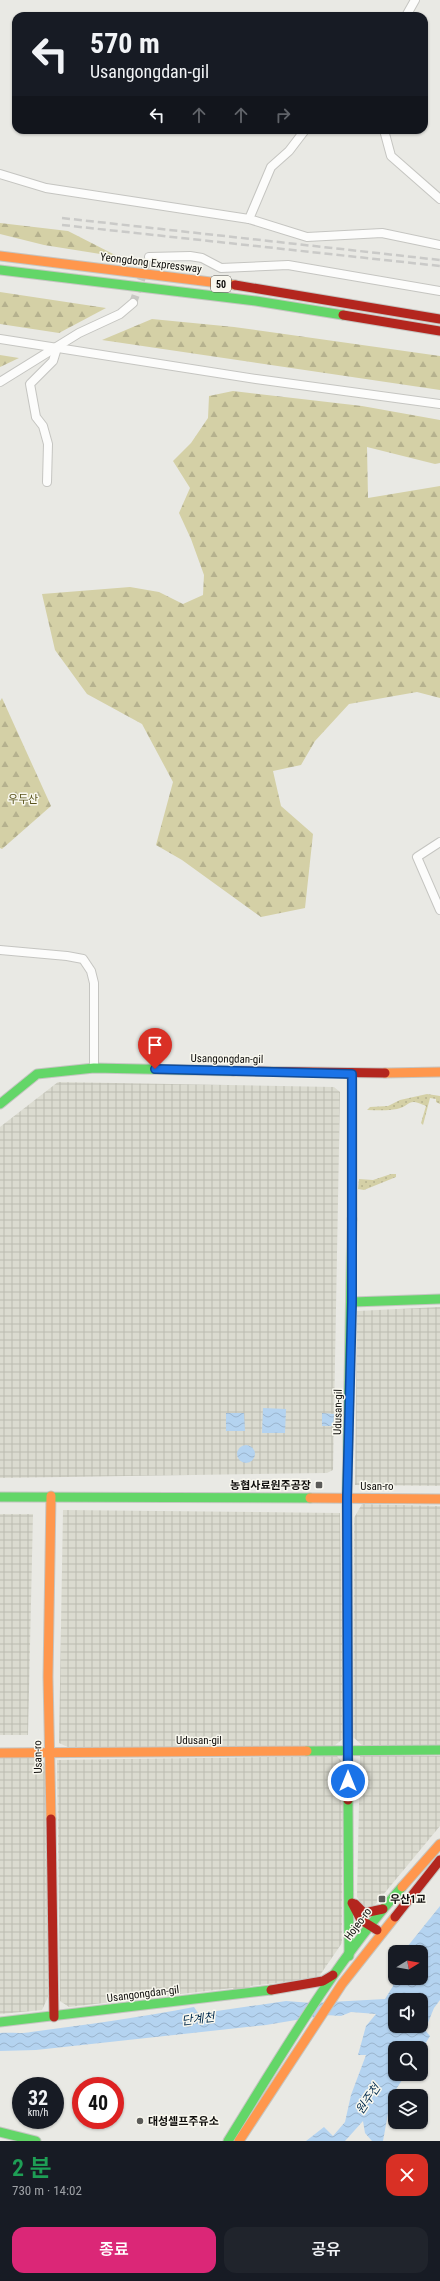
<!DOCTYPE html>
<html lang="ko">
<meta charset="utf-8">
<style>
body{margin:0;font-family:"Roboto Condensed","Noto Sans KR",sans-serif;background:#20242c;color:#f1f3f6;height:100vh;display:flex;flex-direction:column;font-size:15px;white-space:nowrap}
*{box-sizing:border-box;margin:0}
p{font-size:13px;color:#9ea1a6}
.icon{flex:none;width:22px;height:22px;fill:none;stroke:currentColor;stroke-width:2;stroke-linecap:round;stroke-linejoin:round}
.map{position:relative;height:2141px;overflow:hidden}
.panel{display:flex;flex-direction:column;background:#171b24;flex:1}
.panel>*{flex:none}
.guide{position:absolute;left:12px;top:12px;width:416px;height:122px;border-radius:12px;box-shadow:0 1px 3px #0004;background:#171b24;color:#f1f3f6;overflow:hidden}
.needle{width:26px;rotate:79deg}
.controls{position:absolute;left:388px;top:1945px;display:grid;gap:8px}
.controls a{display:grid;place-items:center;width:40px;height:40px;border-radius:8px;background:#171b24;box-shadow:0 1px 3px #0004;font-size:20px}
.speed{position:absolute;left:12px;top:2077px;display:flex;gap:8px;font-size:20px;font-weight:700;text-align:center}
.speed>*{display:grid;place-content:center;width:52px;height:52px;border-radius:50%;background:#171b24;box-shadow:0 1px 3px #0004;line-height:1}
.speed small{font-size:10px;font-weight:400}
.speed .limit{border:6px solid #d22;background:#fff;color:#111}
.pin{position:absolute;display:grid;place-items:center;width:34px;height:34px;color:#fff;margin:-41px -17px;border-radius:50% 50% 50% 0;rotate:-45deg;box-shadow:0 0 4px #0007}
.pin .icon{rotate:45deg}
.me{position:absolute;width:44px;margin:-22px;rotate:0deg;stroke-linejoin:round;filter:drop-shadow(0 0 3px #0008)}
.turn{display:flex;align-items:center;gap:14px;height:84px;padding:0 12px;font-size:18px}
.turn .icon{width:52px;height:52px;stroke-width:2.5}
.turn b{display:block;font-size:28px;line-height:34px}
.lanes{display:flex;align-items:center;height:38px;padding:0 12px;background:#0003;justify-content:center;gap:20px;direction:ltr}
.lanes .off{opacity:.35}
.round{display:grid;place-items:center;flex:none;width:42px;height:42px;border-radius:12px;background:#20242c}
.headline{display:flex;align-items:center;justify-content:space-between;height:68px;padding:0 12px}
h1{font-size:24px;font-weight:600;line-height:30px;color:#1e9e55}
.button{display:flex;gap:8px;margin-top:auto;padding:8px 12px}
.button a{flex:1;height:46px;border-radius:12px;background:#db2777;color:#fff;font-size:16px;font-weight:600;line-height:46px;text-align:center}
.button a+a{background:#20242c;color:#f1f3f6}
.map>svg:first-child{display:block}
.industrial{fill:url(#industrial-grid)}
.grass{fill:url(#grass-dots)}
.forest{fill:url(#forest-firs)}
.water{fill:url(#water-waves);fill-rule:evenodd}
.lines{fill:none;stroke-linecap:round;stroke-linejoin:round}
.street-tunnel{stroke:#c8c8c4;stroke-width:8;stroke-dasharray:8 4;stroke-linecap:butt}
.street-casing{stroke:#c5c5c1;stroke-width:10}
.fast-casing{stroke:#c5c5c1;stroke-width:11}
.slow-casing{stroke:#c5c5c1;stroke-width:11}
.jam-casing{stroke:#c5c5c1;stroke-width:11}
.street{stroke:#fcfcfb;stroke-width:8}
.fast{stroke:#63d668;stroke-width:9}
.slow{stroke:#ff974d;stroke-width:9}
.jam{stroke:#b3261e;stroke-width:9}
.rail{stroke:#cacac8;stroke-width:2.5;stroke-dasharray:8 4;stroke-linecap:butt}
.route-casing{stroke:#114b97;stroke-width:10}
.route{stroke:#1a73e8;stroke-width:7}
.poi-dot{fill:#5b5b58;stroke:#f9f8ef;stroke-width:1.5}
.labels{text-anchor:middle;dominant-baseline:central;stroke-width:3;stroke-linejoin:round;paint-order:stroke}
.shield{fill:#f9f8ef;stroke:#555450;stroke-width:1}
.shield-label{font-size:10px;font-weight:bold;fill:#0f0e0c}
.street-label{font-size:11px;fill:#0f0e0c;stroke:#f9f8ef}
.park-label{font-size:11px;fill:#5a541c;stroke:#f9f8ef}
.poi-label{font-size:11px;font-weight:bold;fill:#0f0e0c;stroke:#f9f8ef;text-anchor:start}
.water-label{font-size:12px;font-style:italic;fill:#052e50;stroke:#f9f8ef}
</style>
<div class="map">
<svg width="440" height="2141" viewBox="0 0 440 2141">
<defs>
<pattern id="industrial-grid" width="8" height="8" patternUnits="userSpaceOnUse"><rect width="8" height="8" fill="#dbdbd0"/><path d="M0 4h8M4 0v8" fill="none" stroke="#bbbbb1"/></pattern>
<pattern id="grass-dots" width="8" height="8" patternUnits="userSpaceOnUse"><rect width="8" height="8" fill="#d4d0a6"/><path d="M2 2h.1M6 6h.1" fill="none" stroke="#b5b18e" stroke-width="1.8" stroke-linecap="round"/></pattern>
<pattern id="forest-firs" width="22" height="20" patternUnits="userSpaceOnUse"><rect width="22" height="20" fill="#d4d0a6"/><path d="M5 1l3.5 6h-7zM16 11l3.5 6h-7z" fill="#b5b18e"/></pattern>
<pattern id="water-waves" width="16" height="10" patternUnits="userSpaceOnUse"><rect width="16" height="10" fill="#b4d3f0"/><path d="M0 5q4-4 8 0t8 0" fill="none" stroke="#9ab4cd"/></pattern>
</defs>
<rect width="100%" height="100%" fill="#e9e9e4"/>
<g class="industrial">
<polygon points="58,1082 334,1087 340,1092 333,1470 327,1473 0,1478 0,1127"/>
<polygon points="440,1307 440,1486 355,1485 357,1311"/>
<polygon points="362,1504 440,1506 440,1746 363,1746 353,1737 354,1518"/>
<polygon points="63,1510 340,1513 344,1738 334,1746 70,1748 59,1743"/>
<polygon points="0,1514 33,1514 28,1735 0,1735"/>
<polygon points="337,1756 343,1763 342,1943 318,1978 250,1986 250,1988 234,1990 233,1988 69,2007 60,2001 57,1760"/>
<polygon points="360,1756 440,1756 440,1826 373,1907 363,1906 357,1897"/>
<polygon points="0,1757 38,1757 47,1766 48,1997 42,2010 0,2014"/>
</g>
<g class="grass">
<path d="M427 1094 440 1096V1104L436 1102V1099L430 1098 423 1125 421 1123 426 1106C407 1097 412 1105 397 1109 387 1111 377 1110 367 1110L370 1107 388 1106 400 1100Z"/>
<polygon points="391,1174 396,1174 396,1177 364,1190 358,1189 359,1179 373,1180"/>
</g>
<g class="forest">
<polygon points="0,223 68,231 119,257 44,245 0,234"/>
<polygon points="0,292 106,308 59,333 0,324"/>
<polygon points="152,319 234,327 440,356 440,390 102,340"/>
<polygon points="0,355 19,358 0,367"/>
<polygon points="233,391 362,406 440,420 440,463 435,464 367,447 368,498 440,486 440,698 417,692 349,704 315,741 301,765 273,771 281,806 313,834 305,908 261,917 182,860 156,845 173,782 142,724 87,694 55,650 42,594 130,587 159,592 183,604 203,595 204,575 191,539 179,513 190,488 173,461 191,443 208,418 209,396"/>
<polygon points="2,698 51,806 2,849 0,848 0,701"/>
</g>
<g class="water">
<polygon points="263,1408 286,1409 285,1433 262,1433"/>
<polygon points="226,1413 244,1413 245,1431 226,1431"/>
<polygon points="322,1413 334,1414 333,1426 322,1426"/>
<circle cx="246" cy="1454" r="9"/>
<path d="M440 1906V2000L434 2008 425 2030 430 2036 421 2051V2048H395V2074H406L391 2097 383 2141H372L365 2133 363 2121 345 2141H306L324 2127 333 2136 345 2122 351 2095 366 2055H358L366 2026 376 2014 351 2012 341 2016 326 2015 266 2025 36 2050 0 2051V2033C10 2032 21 2034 31 2032 85 2025 141 2017 194 2007L198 2013H203L286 2001 312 2003 385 1999 393 1986 395 1978H421V1952H403ZM395 2000H421V2026H395Z"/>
</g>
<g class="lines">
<polyline class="street-tunnel" points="133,303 149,257"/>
<defs>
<g id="street">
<polyline points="406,16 415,0"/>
<polyline points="384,130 391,156 440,199"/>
<polyline points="0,174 46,188 249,219 307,237 382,233 440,245"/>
<polyline points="249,219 271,167 289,151 305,130"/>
<polyline points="149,257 190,256 202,258 221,268 288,265 440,291"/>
<polyline points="0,339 256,379 440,404"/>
<polyline points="0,382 79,333 120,314 133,303"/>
<polyline points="47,482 48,444 43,426 36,417 30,384 53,361 57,348"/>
<polyline points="440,842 417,857 440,910"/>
<polyline points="0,950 67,956 83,959 91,971 94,983 94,1068"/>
</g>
<g id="fast">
<polyline points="0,270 256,301 343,315"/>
<polyline points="0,1104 37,1074 94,1068 233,1071"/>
<polyline points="352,1302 440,1299"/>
<polyline points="347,1494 352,1219"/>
<polyline points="0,1497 310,1498"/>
<polyline points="307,1751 440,1750"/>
<polyline points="348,1800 349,1956"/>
<polyline points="0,2022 271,1990"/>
<polyline points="0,2132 36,2141"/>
<path d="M228 2141C282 2054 334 1964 402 1887"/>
</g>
<g id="slow">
<polyline points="0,256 235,285"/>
<polyline points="385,1073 440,1072"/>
<polyline points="310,1498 440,1499"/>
<polyline points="0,1753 307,1751"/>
<polyline points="51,1819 48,1677 51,1496"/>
<polyline points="402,1887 440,1844"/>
<polyline points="239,2141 342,1984 395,1917"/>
</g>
<g id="jam">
<polyline points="235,285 440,319"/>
<polyline points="343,315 440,331"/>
<polyline points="233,1071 385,1073"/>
<polyline points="352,1073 352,1219"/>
<polyline points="347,1494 348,1800"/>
<polyline points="51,1819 54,2017"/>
<polyline points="352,1903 361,1920 377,1930"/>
<polyline points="355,1904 364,1913 383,1909"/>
<polyline points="395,1917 440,1860"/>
<polyline points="271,1990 323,1981 333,1975"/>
</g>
</defs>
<use href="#street" class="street-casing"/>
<use href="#fast" class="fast-casing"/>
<use href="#slow" class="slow-casing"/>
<use href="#jam" class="jam-casing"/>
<use href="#street" class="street"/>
<use href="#fast" class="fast"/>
<use href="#slow" class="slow"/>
<use href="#jam" class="jam"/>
<g class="rail">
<polyline points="62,218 440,260"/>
<polyline points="62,225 440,266"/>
</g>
</g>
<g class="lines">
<defs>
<polyline id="route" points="155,1069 352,1074 352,1302 347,1498 348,1781"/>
</defs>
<use href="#route" class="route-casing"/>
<use href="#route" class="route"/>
</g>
<g class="poi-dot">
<rect x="315" y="1481" width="8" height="8" rx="2"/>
<rect x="378" y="1895" width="8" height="8" rx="2"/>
<circle cx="140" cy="2121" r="4"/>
</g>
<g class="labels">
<rect class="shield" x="211" y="276" width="20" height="16" rx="3"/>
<g class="shield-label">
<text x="221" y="284">50</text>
</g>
<g class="street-label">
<text transform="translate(151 263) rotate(7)">Yeongdong Expressway</text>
<text transform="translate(227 1059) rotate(1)">Usangongdan-gil</text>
<text transform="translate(338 1412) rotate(-89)">Udusan-gil</text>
<text x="377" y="1486">Usan-ro</text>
<text x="199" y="1740">Udusan-gil</text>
<text transform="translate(38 1757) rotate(-91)">Usan-ro</text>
<text transform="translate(358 1924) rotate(-53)">Hojeo-ro</text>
<text transform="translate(143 1994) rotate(-7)">Usangongdan-gil</text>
</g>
<g class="park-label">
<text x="23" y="799">우두산</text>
</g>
<g class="poi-label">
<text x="311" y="1485" text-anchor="end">농협사료원주공장</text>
<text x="390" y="1899">우산1교</text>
<text x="148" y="2121">대성셀프주유소</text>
</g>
<g class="water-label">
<text transform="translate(198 2019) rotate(-7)">단계천</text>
<text transform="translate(368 2099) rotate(-56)">원주천</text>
</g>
</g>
</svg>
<div class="controls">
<a><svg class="needle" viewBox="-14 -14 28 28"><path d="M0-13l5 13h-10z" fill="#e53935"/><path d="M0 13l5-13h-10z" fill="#9ea1a6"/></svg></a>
<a><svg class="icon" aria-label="sound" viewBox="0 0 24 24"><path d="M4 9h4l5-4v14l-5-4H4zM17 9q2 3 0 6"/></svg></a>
<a><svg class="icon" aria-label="search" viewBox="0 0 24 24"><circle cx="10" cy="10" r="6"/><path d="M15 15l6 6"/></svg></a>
<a><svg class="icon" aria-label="layers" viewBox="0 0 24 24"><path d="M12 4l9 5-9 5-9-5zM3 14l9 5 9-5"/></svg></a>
</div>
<div class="speed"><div>32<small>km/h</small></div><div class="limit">40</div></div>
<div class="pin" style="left:155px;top:1069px;background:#d93025"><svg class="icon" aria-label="arrive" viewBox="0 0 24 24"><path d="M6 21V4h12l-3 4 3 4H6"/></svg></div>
<svg class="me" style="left:348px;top:1781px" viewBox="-20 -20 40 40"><circle r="17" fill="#1a73e8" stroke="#fff" stroke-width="3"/><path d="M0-11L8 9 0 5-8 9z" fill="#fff"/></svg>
<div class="guide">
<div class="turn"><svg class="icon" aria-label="left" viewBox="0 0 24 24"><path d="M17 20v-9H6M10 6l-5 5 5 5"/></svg><div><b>570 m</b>Usangongdan-gil</div></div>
<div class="lanes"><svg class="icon" aria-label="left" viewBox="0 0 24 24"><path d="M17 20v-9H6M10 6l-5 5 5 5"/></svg><svg class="icon off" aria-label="ahead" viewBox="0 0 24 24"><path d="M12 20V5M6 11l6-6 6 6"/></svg><svg class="icon off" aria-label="ahead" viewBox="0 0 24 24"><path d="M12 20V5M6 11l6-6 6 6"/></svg><svg class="icon off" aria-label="right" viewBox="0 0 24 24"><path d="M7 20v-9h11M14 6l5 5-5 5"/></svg></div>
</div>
</div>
<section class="panel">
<div class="headline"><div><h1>2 분</h1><p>730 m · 14:02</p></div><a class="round" style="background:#d93025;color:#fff"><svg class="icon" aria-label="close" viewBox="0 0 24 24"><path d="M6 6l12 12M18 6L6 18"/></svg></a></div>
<div class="button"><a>종료</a><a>공유</a></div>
</section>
